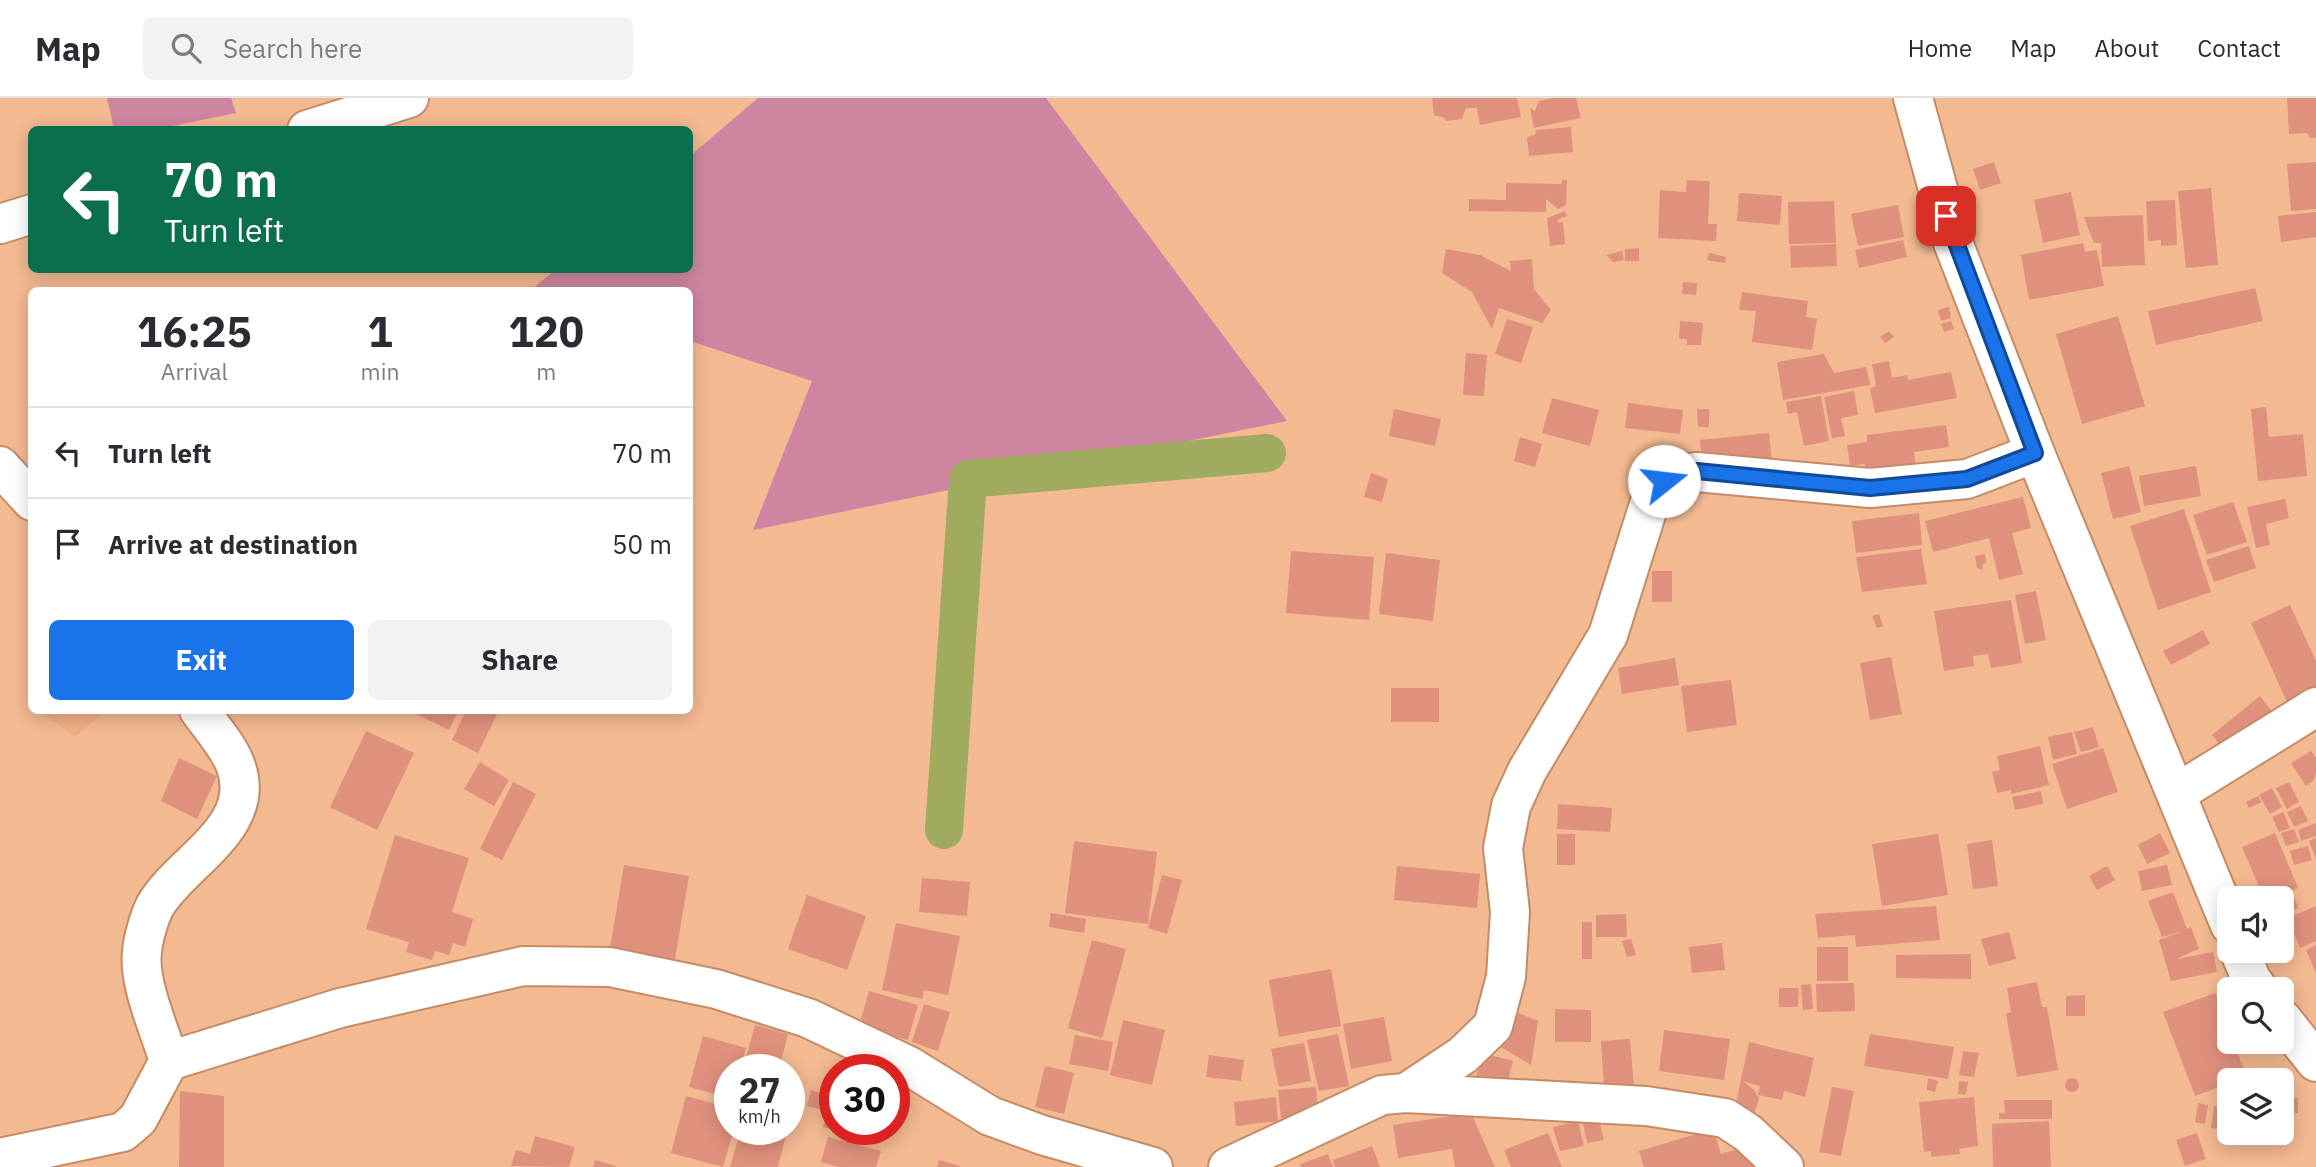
<!DOCTYPE html>
<style>
body{margin:0;font-family:"IBM Plex Sans",sans-serif;background:#f2f2f3;color:#2b2b33;height:100vh;display:flex;flex-direction:column;font-size:26px;white-space:nowrap}
*{box-sizing:border-box;margin:0}
p{font-size:23px;color:#7c7c81}
.icon{flex:none;width:38px;height:38px;fill:none;stroke:currentColor;stroke-width:2;stroke-linecap:round;stroke-linejoin:round}
.map{position:relative;flex:1;overflow:hidden}
.sheet{position:absolute;left:28px;top:189px;width:665px;height:427px;display:flex;flex-direction:column;background:#fff;border-radius:10px;box-shadow:0 4px 18px #0003}
.sheet>*{flex:none}
.banner{position:absolute;left:28px;top:28px;width:665px;height:147px;border-radius:10px;box-shadow:0 4px 18px #0003;background:#0b6e4f;color:#fff;overflow:hidden}
.buttons{position:absolute;left:2217px;top:788px;display:grid;gap:14px}
.buttons a{display:grid;place-items:center;width:77px;height:77px;border-radius:10px;background:#fff;box-shadow:0 4px 18px #0003;font-size:35px}
.speed{position:absolute;left:714px;top:956px;display:flex;gap:14px;font-size:35px;font-weight:700;text-align:center}
.speed>*{display:grid;place-content:center;width:91px;height:91px;border-radius:50%;background:#fff;box-shadow:0 4px 18px #0003;line-height:1}
.speed small{font-size:18px;font-weight:400}
.speed .limit{border:10px solid #d22;background:#fff;color:#111}
.pin{position:absolute;display:grid;place-items:center;width:60px;height:60px;color:#fff;margin:-30px;border-radius:14px;box-shadow:0 4px 10px #0006}
.me{position:absolute;width:77px;margin:-38px;rotate:74deg;stroke-linejoin:round;filter:drop-shadow(0 0 5px #0008)}
.turn{display:flex;align-items:center;gap:24px;height:147px;padding:0 21px;font-size:32px}
.turn .icon{width:91px;height:91px;stroke-width:2.5}
.turn b{display:block;font-size:49px;line-height:60px}
.eta{display:flex;justify-content:space-evenly;align-items:center;height:119px;text-align:center}
.eta b{font-size:42px;font-weight:700;line-height:49px}
.primary-button{display:flex;gap:14px;margin-top:auto;padding:14px 21px}
.primary-button a{flex:1;height:80px;border-radius:10px;background:#1a73e8;color:#fff;font-size:28px;font-weight:700;line-height:80px;text-align:center}
.primary-button a+a{background:#f2f2f3;color:#2b2b33}
ul{padding:0;list-style:none}
li{display:flex;align-items:center;gap:21px;height:91px;padding:0 21px;border-top:2px solid #e1e1e2}
li div{flex:1}
li b{display:block;font-size:26px}
li em{font-style:normal}
header{display:flex;align-items:center;gap:42px;box-sizing:border-box;height:98px;padding:0 35px;background:#fff;border-bottom:2px solid #e1e1e2}
header strong{font-size:33px}
nav{display:flex;gap:38px;margin-inline-start:auto;font-size:24px}
.search{width:490px;height:63px;background:#f2f2f3;display:flex;align-items:center;gap:18px;box-sizing:border-box;padding:0 24px;border-radius:10px;color:#7c7c81;font-size:26px}
.map>svg:first-child{display:block}
.built{fill:#f0af83}
.green{fill:#cf85a2}
.lines{fill:none;stroke-linecap:round;stroke-linejoin:round}
.canal{stroke:#a1ab5f;stroke-width:38}
.building{fill:#e0917d}
.minor-casing{stroke:#c48c66;stroke-width:42}
.minor{stroke:#fff;stroke-width:38}
.route-casing{stroke:#114b97;stroke-width:18}
.route{stroke:#1a73e8;stroke-width:12}
</style>
<header>
<strong>Map</strong>
<div class="search"><svg class="icon" aria-label="search" viewBox="0 0 24 24"><circle cx="10" cy="10" r="6"/><path d="M15 15l6 6"/></svg>Search here</div>
<nav><a>Home</a><a>Map</a><a>About</a><a>Contact</a></nav>
</header>
<div class="map">
<svg width="2316" height="1069" viewBox="0 0 2316 1069">
<rect width="100%" height="100%" fill="#f3b991"/>
<polygon class="built" points="41,613 105,613 75,639"/>
<g class="green">
<polygon points="107,0 231,0 236,15 158,31 114,31"/>
<polygon points="758,0 1046,0 1287,323 753,432 812,283 690,243 690,192 531,192 555,172 690,172 690,58"/>
</g>
<g class="lines">
<polyline class="canal" points="944,732 968,381 1267,355"/>
</g>
<g class="building">
<polygon points="1432,0 1517,0 1521,19 1480,27 1477,10 1466,10 1462,21 1446,23 1445,20 1434,17"/>
<polygon points="1553,0 1576,0 1581,20 1534,30 1530,10 1535,13 1539,3"/>
<polygon points="2287,0 2316,0 2316,40 2310,40 2307,35 2289,36"/>
<polygon points="1571,29 1573,54 1529,58 1527,39 1535,37 1536,32"/>
<polygon points="1994,64 2001,85 1980,92 1973,71"/>
<polygon points="2316,64 2316,111 2291,113 2287,66"/>
<polygon points="1562,82 1567,82 1566,107 1558,111 1546,101 1546,114 1469,113 1469,101 1506,102 1506,85 1562,86"/>
<polygon points="1687,82 1710,83 1708,126 1717,126 1716,143 1658,140 1660,92 1686,94"/>
<polygon points="2211,90 2218,167 2186,170 2178,93"/>
<polygon points="2071,94 2080,137 2043,145 2034,102"/>
<polygon points="1739,95 1782,98 1780,127 1737,123"/>
<polygon points="2175,102 2177,147 2161,148 2161,142 2148,143 2146,103"/>
<polygon points="1834,103 1836,145 1789,146 1788,104"/>
<polygon points="1898,107 1904,139 1858,148 1851,116"/>
<polygon points="1565,113 1567,118 1559,121 1557,125 1563,124 1565,146 1550,148 1547,120"/>
<polygon points="2316,114 2316,139 2281,144 2278,118"/>
<polygon points="2143,117 2145,167 2102,169 2101,145 2094,145 2084,119"/>
<polygon points="1903,142 1907,159 1859,170 1855,152"/>
<polygon points="2083,145 2085,154 2097,152 2104,188 2029,202 2021,157"/>
<polygon points="1836,146 1837,168 1791,170 1790,148"/>
<polygon points="1639,150 1639,163 1625,163 1625,151"/>
<polygon points="1446,151 1480,157 1511,173 1510,163 1532,161 1534,191 1551,212 1542,225 1499,210 1492,231 1472,194 1442,175"/>
<polygon points="1622,153 1624,162 1613,164 1606,157"/>
<polygon points="1709,155 1726,159 1725,165 1707,162"/>
<polygon points="1683,184 1697,185 1696,197 1682,196"/>
<polygon points="2255,190 2263,223 2156,247 2148,213"/>
<polygon points="1742,194 1808,203 1806,219 1817,221 1812,252 1752,244 1756,213 1739,212"/>
<polygon points="1949,209 1951,220 1941,223 1938,212"/>
<polygon points="2118,218 2145,308 2082,326 2056,236"/>
<polygon points="1507,221 1533,229 1521,265 1495,256"/>
<polygon points="1680,223 1703,225 1701,247 1687,247 1687,241 1679,241"/>
<polygon points="1951,223 1954,231 1944,234 1941,226"/>
<polygon points="1889,233 1894,239 1885,245 1880,239"/>
<polygon points="1466,255 1487,257 1484,298 1463,297"/>
<polygon points="1824,256 1834,275 1866,269 1870,287 1783,302 1777,264"/>
<polygon points="1889,263 1892,280 1907,277 1908,282 1951,274 1957,300 1875,315 1870,291 1876,288 1872,266"/>
<polygon points="1854,293 1858,317 1841,320 1845,338 1832,340 1824,299"/>
<polygon points="1821,298 1829,343 1804,348 1797,314 1788,316 1786,304"/>
<polygon points="1552,300 1599,312 1590,348 1542,335"/>
<polygon points="1628,305 1683,312 1680,336 1625,330"/>
<polygon points="2266,309 2269,339 2303,336 2307,378 2258,383 2251,311"/>
<polygon points="1394,311 1441,321 1435,348 1389,338"/>
<polygon points="1697,311 1709,311 1709,329 1698,329"/>
<polygon points="1946,327 1949,349 1914,354 1916,369 1889,373 1889,368 1867,371 1864,366 1850,368 1847,347 1867,344 1867,337"/>
<polygon points="1769,335 1772,364 1703,371 1700,342"/>
<polygon points="1520,339 1542,346 1535,369 1514,363"/>
<polygon points="2129,368 2141,414 2113,421 2101,375"/>
<polygon points="2196,368 2201,398 2144,408 2139,378"/>
<polygon points="1371,375 1388,381 1382,404 1364,399"/>
<polygon points="2023,399 2031,430 2012,435 2023,476 1999,482 1989,440 1933,454 1925,423"/>
<polygon points="2285,401 2289,420 2266,426 2270,447 2256,450 2247,409"/>
<polygon points="2233,404 2247,444 2207,457 2193,417"/>
<polygon points="2184,411 2211,494 2158,512 2130,428"/>
<polygon points="1919,415 1922,447 1856,455 1852,423"/>
<polygon points="2249,448 2256,470 2214,484 2206,462"/>
<polygon points="1921,451 1927,486 1862,494 1856,459"/>
<polygon points="1291,453 1374,459 1369,522 1286,515"/>
<polygon points="1386,455 1440,462 1433,523 1379,516"/>
<polygon points="1985,456 1986,465 1983,466 1982,472 1977,470 1975,458"/>
<rect x="1652" y="473" width="20" height="31"/>
<polygon points="2036,493 2046,542 2025,546 2015,497"/>
<polygon points="2011,502 2022,565 1991,570 1988,556 1973,558 1974,568 1944,573 1934,513"/>
<polygon points="2290,507 2316,563 2316,594 2288,606 2251,525"/>
<polygon points="1879,516 1883,528 1877,530 1872,518"/>
<polygon points="2203,532 2210,546 2171,567 2163,553"/>
<polygon points="1891,559 1902,616 1870,622 1860,565"/>
<polygon points="1675,560 1679,587 1622,596 1618,570"/>
<polygon points="1731,582 1737,627 1687,634 1681,588"/>
<rect x="1391" y="590" width="48" height="34"/>
<polygon points="2260,598 2277,620 2229,658 2212,637"/>
<polygon points="408,612 459,612 449,632"/>
<polygon points="466,612 499,612 478,655 452,642"/>
<polygon points="2093,629 2099,649 2081,654 2074,634"/>
<polygon points="366,633 414,655 377,732 330,709"/>
<polygon points="2072,634 2077,656 2053,662 2048,639"/>
<polygon points="2040,648 2049,687 2011,696 2011,692 1997,695 1992,674 2000,672 1997,658"/>
<polygon points="2103,650 2118,694 2067,711 2052,666"/>
<polygon points="2311,653 2316,660 2316,675 2314,682 2306,688 2291,665"/>
<polygon points="179,660 217,678 197,721 161,703"/>
<polygon points="480,664 509,682 494,708 464,691"/>
<polygon points="513,684 536,696 502,762 480,751"/>
<polygon points="2289,684 2299,704 2287,711 2276,690"/>
<polygon points="2272,690 2282,709 2270,716 2259,697"/>
<polygon points="2041,693 2043,706 2015,712 2012,699"/>
<polygon points="2258,698 2262,704 2249,710 2246,704"/>
<polygon points="1558,706 1612,710 1610,734 1557,731"/>
<polygon points="2301,708 2308,723 2294,729 2287,714"/>
<polygon points="2283,714 2290,730 2279,734 2272,719"/>
<polygon points="2316,725 2316,738 2301,743 2298,732"/>
<polygon points="2294,731 2299,744 2286,748 2281,735"/>
<polygon points="2160,735 2170,755 2147,766 2138,747"/>
<polygon points="2275,735 2298,790 2274,800 2264,800 2242,749"/>
<rect x="1557" y="736" width="18" height="31"/>
<polygon points="1938,736 1948,797 1882,808 1872,746"/>
<polygon points="395,737 469,760 452,814 473,821 465,849 453,845 449,857 435,853 432,862 406,854 409,844 366,831"/>
<polygon points="2316,740 2316,761 2309,743"/>
<polygon points="1992,742 1998,788 1973,791 1967,746"/>
<polygon points="1074,743 1157,754 1148,826 1065,815"/>
<polygon points="2308,748 2312,762 2294,767 2290,753"/>
<polygon points="624,767 689,778 675,861 610,850"/>
<polygon points="2167,767 2172,787 2142,793 2138,773"/>
<polygon points="1397,768 1480,776 1477,810 1394,802"/>
<polygon points="2107,768 2115,782 2097,792 2089,778"/>
<polygon points="1162,777 1182,782 1167,836 1148,830"/>
<polygon points="922,780 970,784 967,818 919,814"/>
<polygon points="2173,794 2187,831 2191,829 2199,851 2176,861 2213,854 2217,874 2171,883 2159,842 2183,833 2162,839 2148,803"/>
<polygon points="807,797 866,818 847,872 788,851"/>
<polygon points="2294,799 2298,810 2282,816 2282,803"/>
<polygon points="1936,808 1940,842 1856,849 1855,837 1818,840 1815,816"/>
<polygon points="2316,808 2316,843 2300,850 2288,820"/>
<polygon points="1051,815 1086,821 1084,835 1049,829"/>
<polygon points="1626,816 1627,839 1596,839 1596,817"/>
<rect x="1582" y="824" width="10" height="37"/>
<polygon points="896,825 960,838 948,897 924,892 922,901 882,892"/>
<polygon points="2009,834 2016,861 1989,868 1981,841"/>
<polygon points="1631,841 1636,857 1627,859 1622,843"/>
<polygon points="1092,842 1126,851 1102,940 1068,930"/>
<polygon points="1722,845 1725,872 1692,875 1689,849"/>
<polygon points="2316,847 2316,875 2306,852"/>
<rect x="1817" y="849" width="31" height="34"/>
<polygon points="1971,856 1971,881 1896,880 1896,857"/>
<polygon points="1331,871 1341,928 1279,939 1269,882"/>
<polygon points="2037,884 2042,909 2047,909 2058,972 2017,979 2006,916 2011,914 2007,890"/>
<polygon points="1854,885 1855,913 1817,914 1816,886"/>
<polygon points="1811,886 1813,911 1803,912 1801,887"/>
<polygon points="1779,890 1799,890 1798,909 1779,909"/>
<polygon points="869,893 918,907 908,942 859,928"/>
<polygon points="2215,895 2230,933 2230,943 2233,943 2247,979 2230,982 2230,985 2195,998 2163,914"/>
<polygon points="2085,897 2085,918 2066,918 2066,898"/>
<polygon points="924,906 950,914 938,953 912,944"/>
<polygon points="1507,910 1538,923 1531,967 1501,949"/>
<polygon points="1555,911 1591,912 1591,944 1555,944"/>
<polygon points="1384,919 1392,963 1351,971 1343,926"/>
<polygon points="1123,922 1165,932 1152,987 1110,977"/>
<polygon points="755,927 788,936 779,971 743,971"/>
<polygon points="1664,932 1730,941 1724,982 1659,973"/>
<polygon points="1338,936 1349,988 1319,993 1307,942"/>
<polygon points="1870,936 1954,949 1948,981 1864,968"/>
<polygon points="1075,937 1113,944 1108,973 1069,966"/>
<polygon points="703,938 746,950 740,971 730,971 730,1000 689,989"/>
<polygon points="1630,941 1634,988 1604,990 1601,943"/>
<polygon points="1749,944 1814,960 1805,999 1784,993 1782,1002 1758,997 1760,988 1743,983 1755,993 1759,1001 1753,1019 1734,1014"/>
<polygon points="1304,945 1311,983 1279,989 1271,951"/>
<polygon points="1963,953 1979,955 1974,979 1959,977"/>
<polygon points="1482,955 1513,963 1506,991 1475,982"/>
<polygon points="1209,957 1244,962 1241,983 1206,979"/>
<polygon points="1045,968 1074,975 1064,1016 1035,1009"/>
<polygon points="1928,980 1938,983 1935,994 1927,992"/>
<circle cx="2072" cy="987" r="7"/>
<polygon points="1959,983 1968,984 1966,997 1958,996"/>
<polygon points="1316,989 1318,1016 1281,1020 1278,992"/>
<polygon points="1832,989 1854,993 1841,1058 1819,1054"/>
<polygon points="834,991 835,1031 879,1031 876,1043 823,1029"/>
<polygon points="811,992 827,997 823,1012 807,1008"/>
<polygon points="180,993 224,998 224,1069 179,1069"/>
<polygon points="686,998 730,1010 730,1031 734,1031 723,1069 671,1055"/>
<polygon points="1276,999 1278,1023 1236,1028 1234,1004"/>
<polygon points="1974,999 1978,1048 1959,1051 1960,1056 1931,1059 1931,1053 1924,1054 1919,1004"/>
<polygon points="2282,999 2298,1000 2298,1015 2282,1014"/>
<polygon points="2004,1002 2052,1002 2052,1021 1999,1021 1999,1015 2005,1015"/>
<polygon points="2198,1005 2208,1007 2205,1026 2195,1024"/>
<polygon points="2214,1008 2230,1010 2230,1032 2211,1030"/>
<polygon points="1471,1015 1495,1069 1455,1069 1452,1051 1398,1060 1393,1027"/>
<polygon points="1599,1022 1604,1042 1587,1045 1583,1025"/>
<polygon points="1578,1023 1584,1048 1560,1053 1553,1029"/>
<polygon points="2049,1023 2051,1069 1993,1069 1992,1026"/>
<polygon points="741,1031 763,1031 786,1037 778,1069 730,1069"/>
<polygon points="1713,1031 1721,1056 1753,1046 1759,1069 1644,1069 1639,1053"/>
<polygon points="1548,1035 1562,1069 1511,1069 1504,1052"/>
<polygon points="2197,1035 2206,1061 2185,1068 2176,1042"/>
<polygon points="535,1038 575,1049 569,1069 511,1068 516,1052 530,1056"/>
<polygon points="828,1039 881,1053 876,1069 838,1069 821,1064"/>
<polygon points="1372,1048 1380,1069 1335,1069 1333,1062"/>
<polygon points="1328,1056 1333,1069 1301,1069 1300,1066"/>
<polygon points="595,1062 616,1068 616,1069 593,1069"/>
<polygon points="939,1062 960,1068 960,1069 937,1069"/>
</g>
<g class="lines">
<defs>
<g id="minor">
<polyline points="1913,0 1952,142 2035,355 2230,827"/>
<polyline points="307,32 409,0"/>
<polyline points="0,126 32,116"/>
<polyline points="0,368 32,403"/>
<polyline points="2177,695 2316,609"/>
<polyline points="2239,852 2251,881 2258,891"/>
<polyline points="2282,921 2316,964"/>
<path d="M169 963C160 933 138 885 142 854 143 841 149 820 155 808 179 765 260 729 235 666 227 646 211 629 199 612"/>
<path d="M1406 995 1463 957 1493 928 1506 879 1510 814 1503 750 1511 708 1527 673 1608 537 1653 394C1667 379 1678 376 1697 374L1870 390 1967 381 2035 355"/>
<polyline points="0,1060 123,1034 138,1021 169,963 340,910 523,868 610,869 716,891 808,920 909,968 990,1018 1042,1037 1153,1069"/>
<polyline points="1228,1069 1382,997 1406,995 1646,1008 1725,1020 1748,1035 1784,1069"/>
</g>
</defs>
<use href="#minor" class="minor-casing"/>
<use href="#minor" class="minor"/>
</g>
<g class="lines">
<defs>
<polyline id="route" points="1664,383 1675,377 1697,373 1870,390 1967,381 2035,355 1946,118"/>
</defs>
<use href="#route" class="route-casing"/>
<use href="#route" class="route"/>
</g>
</svg>
<div class="buttons">
<a><svg class="icon" aria-label="sound" viewBox="0 0 24 24"><path d="M4 9h4l5-4v14l-5-4H4zM17 9q2 3 0 6"/></svg></a>
<a><svg class="icon" aria-label="search" viewBox="0 0 24 24"><circle cx="10" cy="10" r="6"/><path d="M15 15l6 6"/></svg></a>
<a><svg class="icon" aria-label="layers" viewBox="0 0 24 24"><path d="M12 4l9 5-9 5-9-5zM3 14l9 5 9-5"/></svg></a>
</div>
<div class="speed"><div>27<small>km/h</small></div><div class="limit">30</div></div>
<div class="pin" style="left:1946px;top:118px;background:#d93025"><svg class="icon" aria-label="arrive" viewBox="0 0 24 24"><path d="M6 21V4h12l-3 4 3 4H6"/></svg></div>
<svg class="me" style="left:1664px;top:383px" viewBox="-20 -20 40 40"><circle r="19" fill="#fff"/><path d="M0-13L10 11 0 6-10 11z" fill="#1a73e8"/></svg>
<div class="banner">
<div class="turn"><svg class="icon" aria-label="left" viewBox="0 0 24 24"><path d="M17 20v-9H6M10 6l-5 5 5 5"/></svg><div><b>70 m</b>Turn left</div></div>
</div>
<section class="sheet">
<div class="eta">
<div><b>16:25</b><p>Arrival</p></div>
<div><b>1</b><p>min</p></div>
<div><b>120</b><p>m</p></div>
</div>
<ul>
<li><svg class="icon" aria-label="left" viewBox="0 0 24 24"><path d="M17 20v-9H6M10 6l-5 5 5 5"/></svg><div><b>Turn left</b></div><em>70 m</em></li>
<li><svg class="icon" aria-label="arrive" viewBox="0 0 24 24"><path d="M6 21V4h12l-3 4 3 4H6"/></svg><div><b>Arrive at destination</b></div><em>50 m</em></li>
</ul>
<div class="primary-button"><a>Exit</a><a>Share</a></div>
</section>
</div>
